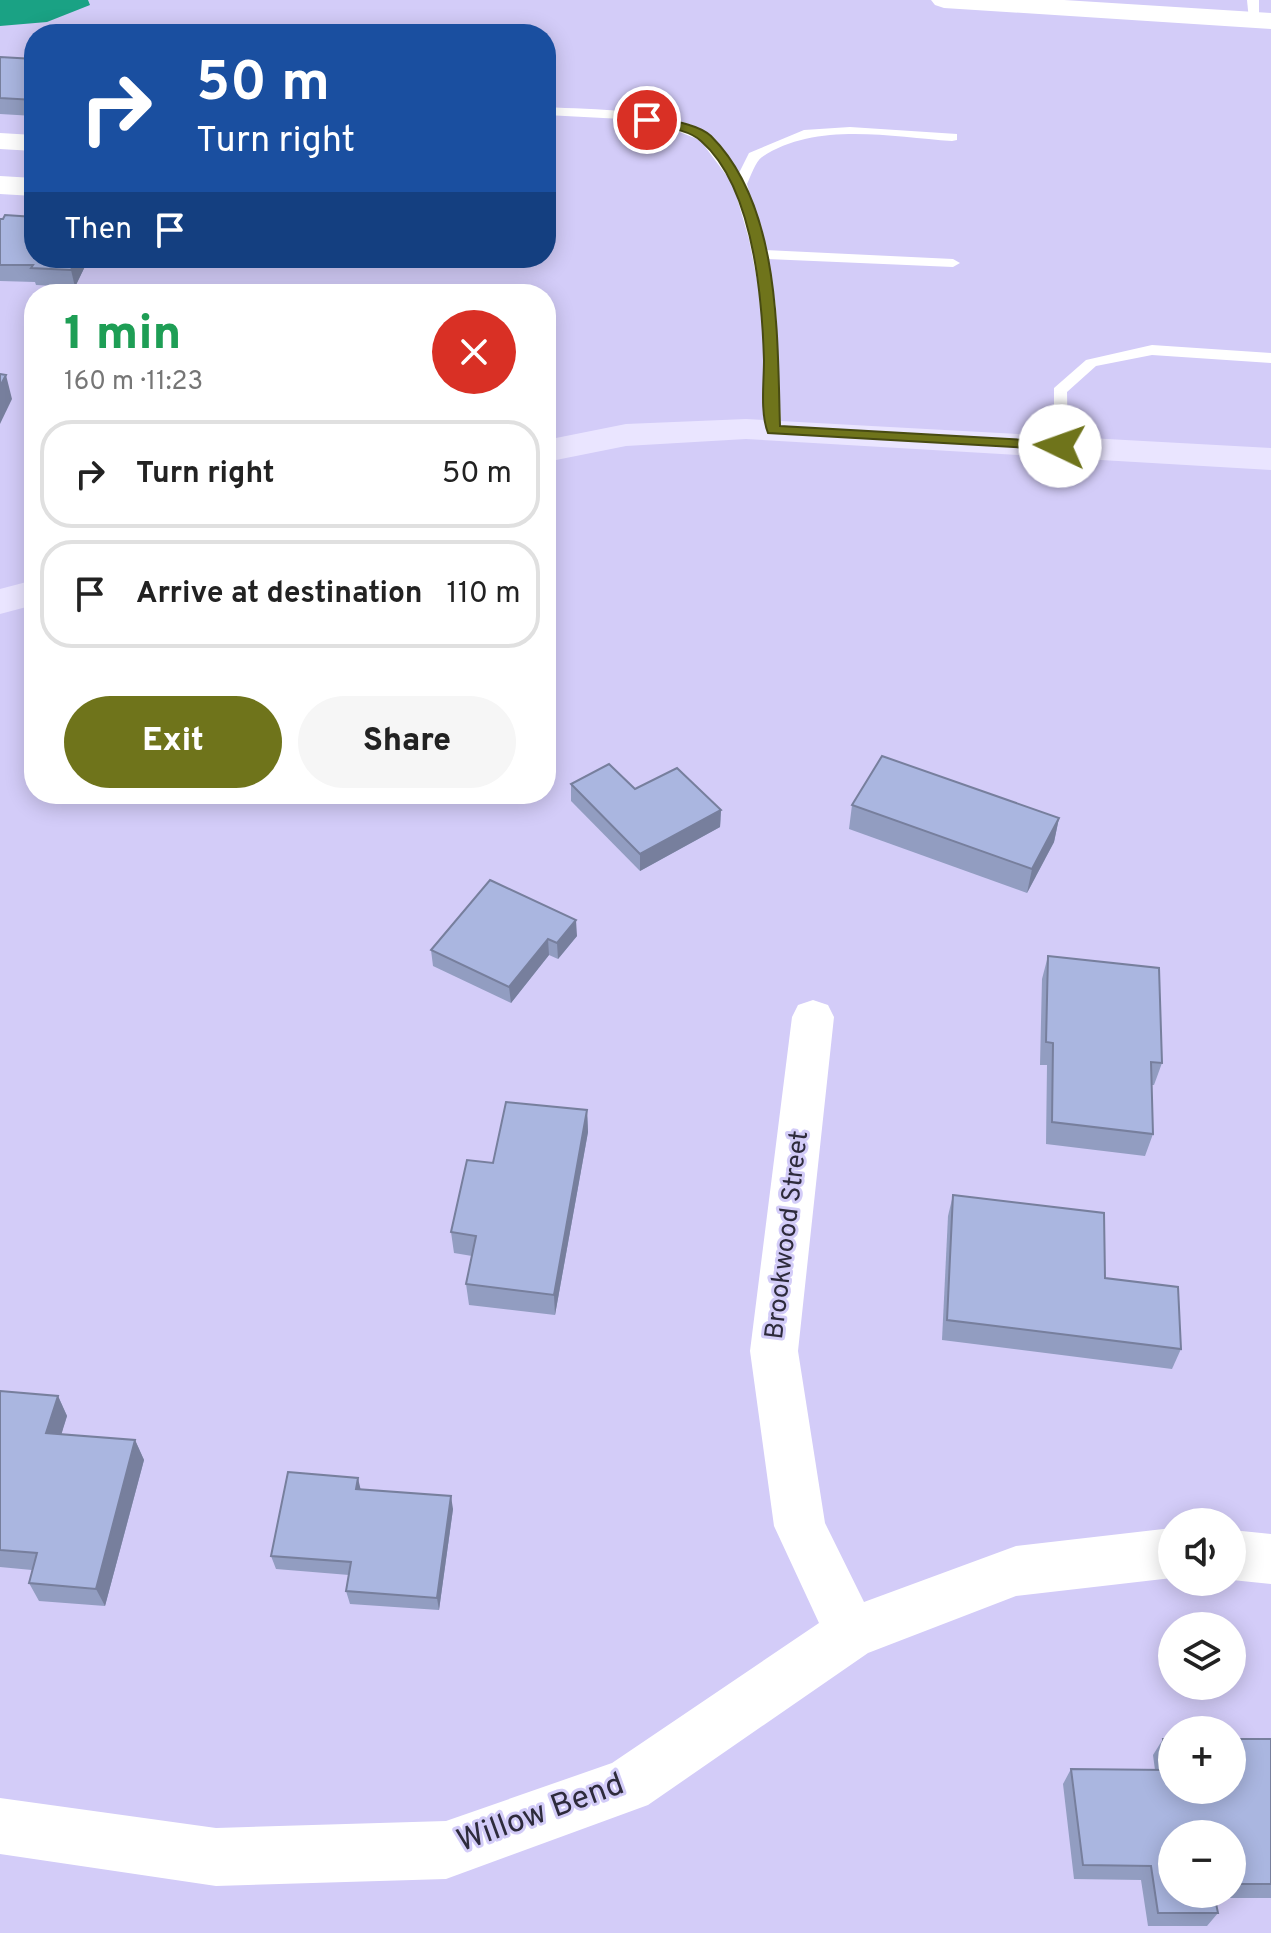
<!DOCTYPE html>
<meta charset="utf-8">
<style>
body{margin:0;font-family:Overpass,sans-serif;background:#f6f6f6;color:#222;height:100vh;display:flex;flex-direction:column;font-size:30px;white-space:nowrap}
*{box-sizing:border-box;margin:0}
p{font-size:26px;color:#767676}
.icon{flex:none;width:44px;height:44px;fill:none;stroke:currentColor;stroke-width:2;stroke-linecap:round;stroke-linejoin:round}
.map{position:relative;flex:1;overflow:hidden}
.side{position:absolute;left:24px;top:284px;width:532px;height:520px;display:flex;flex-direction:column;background:#fff;border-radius:32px;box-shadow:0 4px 20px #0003}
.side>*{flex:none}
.banner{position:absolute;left:24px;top:24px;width:532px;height:244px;border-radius:32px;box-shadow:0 4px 20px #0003;background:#1a4fa0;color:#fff;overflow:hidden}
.tools{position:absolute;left:1158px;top:1508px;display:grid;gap:16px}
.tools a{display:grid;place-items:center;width:88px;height:88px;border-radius:50%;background:#fff;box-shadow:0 4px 20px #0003;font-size:40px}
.pin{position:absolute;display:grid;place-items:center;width:68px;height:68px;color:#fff;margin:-34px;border:4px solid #fff;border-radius:50%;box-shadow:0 2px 8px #0007}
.me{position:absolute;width:88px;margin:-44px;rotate:273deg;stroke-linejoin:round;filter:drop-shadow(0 0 6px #0008)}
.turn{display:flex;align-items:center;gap:28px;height:168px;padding:0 40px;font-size:36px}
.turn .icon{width:104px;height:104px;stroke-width:2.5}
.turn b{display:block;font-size:56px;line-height:68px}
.then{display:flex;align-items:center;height:76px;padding:0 40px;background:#0003;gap:16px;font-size:30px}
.round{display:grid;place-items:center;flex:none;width:84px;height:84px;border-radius:42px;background:#f6f6f6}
.summary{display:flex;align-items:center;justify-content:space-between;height:136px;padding:0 40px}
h1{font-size:48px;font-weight:800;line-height:60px;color:#1e9e55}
.primary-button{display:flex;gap:16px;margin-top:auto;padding:16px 40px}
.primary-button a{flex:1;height:92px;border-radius:48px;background:#6f741b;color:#fff;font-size:32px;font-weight:800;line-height:92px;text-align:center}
.primary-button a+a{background:#f6f6f6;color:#222}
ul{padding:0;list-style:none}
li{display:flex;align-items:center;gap:24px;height:108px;margin:0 16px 12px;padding:0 24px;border:4px solid #e0e0e0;border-radius:32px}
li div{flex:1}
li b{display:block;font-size:30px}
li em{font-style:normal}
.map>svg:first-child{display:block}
.water{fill:#1aa284}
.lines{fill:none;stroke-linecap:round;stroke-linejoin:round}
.lane{fill:#fff;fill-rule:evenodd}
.street{fill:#fff;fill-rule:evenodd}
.secondary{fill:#eae5ff;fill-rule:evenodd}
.wall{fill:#929dc1;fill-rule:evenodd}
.shaded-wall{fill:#777f9d}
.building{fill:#aab6e0;stroke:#777f9d;stroke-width:2}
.route{fill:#6f741b;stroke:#484b12;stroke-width:2}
.labels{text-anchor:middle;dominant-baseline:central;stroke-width:6;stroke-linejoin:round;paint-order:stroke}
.street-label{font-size:26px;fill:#2e2b3c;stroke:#d3ccf8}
.near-street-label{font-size:32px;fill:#2e2b3c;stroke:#d3ccf8}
</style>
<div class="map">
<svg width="1271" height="1933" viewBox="0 0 1271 1933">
<rect width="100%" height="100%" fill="#d3ccf8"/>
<polygon class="water" points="0,0 88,0 90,5 47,22 0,26"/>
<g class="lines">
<g class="lane">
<polygon points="1247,0 1259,0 1259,23 1249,20"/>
<path d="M546 107C594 110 665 108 708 133 720 141 730 161 739 173L749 153 804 130 850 127 957 134V140L952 141C892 137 816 121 762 157 755 162 751 176 747 184L765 250 953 259 960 263 953 267 767 259 776 306 781 430 773 435 767 433 762 306 749 239 733 184 700 140 669 128 622 119 546 115Z"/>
<polygon points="1152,345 1271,353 1271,363 1152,355 1096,366 1067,392 1068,446 1060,451 1054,449 1054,388 1086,360"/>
</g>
<g class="street">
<polygon points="931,0 1064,0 1271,13 1271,29 944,8 935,5"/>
<polygon points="0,133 34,135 34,151 0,149"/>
<polygon points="0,176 34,178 34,196 0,194"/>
<polygon points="813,1000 828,1005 834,1017 798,1351 825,1523 864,1602 1016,1546 1172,1528 1172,1578 1016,1596 868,1653 648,1805 446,1879 216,1886 0,1854 0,1798 216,1828 446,1821 612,1763 819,1623 774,1526 750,1351 792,1017 798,1005"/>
<polygon points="1232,1530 1271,1534 1271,1584 1232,1580"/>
</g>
<g class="secondary">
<polygon points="746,419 1271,448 1271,470 746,439 626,446 546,462 546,440 626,424"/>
<polygon points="34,580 34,605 0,614 0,589"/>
</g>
</g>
<g class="wall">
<polygon points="0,57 34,59 34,116 0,114"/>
<polygon points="0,219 34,258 89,258 75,287 36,285 35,282 0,281"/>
<polygon points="571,784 635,789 721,810 720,827 640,871 571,801"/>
<polygon points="852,805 1059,818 1054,842 1027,893 849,829"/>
<polygon points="577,936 558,959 549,955 511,1003 433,966 431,950"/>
<polygon points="1048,956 1162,1063 1154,1085 1151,1085 1153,1134 1145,1156 1046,1144 1047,1065 1040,1065 1042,979"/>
<polygon points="587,1110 588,1132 555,1315 469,1305 466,1284 472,1256 454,1253 451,1232 493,1163"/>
<polygon points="953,1195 1105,1278 1181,1349 1172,1369 942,1340 948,1216"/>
<polygon points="0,1391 58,1396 67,1416 61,1434 135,1440 144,1460 105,1606 39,1601 29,1583 32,1570 0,1567"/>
<polygon points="361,1489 453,1509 439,1610 350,1604 346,1591 349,1575 276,1569 271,1556"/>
<path d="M1163 1739H1271V1898H1215L1218 1913 1207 1926H1148L1141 1880 1074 1879 1063 1784 1071 1769 1155 1770 1153 1755ZM1232 1834V1894H1172Z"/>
</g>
<g class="shaded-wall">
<polygon points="77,258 89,258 75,287 71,270"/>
<polygon points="6,375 12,399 0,424 0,386"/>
<polygon points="721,810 720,827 640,871 640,854"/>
<polygon points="1059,818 1054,842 1027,893 1032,869"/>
<polygon points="576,920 577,936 558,959 557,943"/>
<polygon points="548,939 549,955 511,1003 509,987"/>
<polygon points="587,1110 588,1132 555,1315 554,1295"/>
<polygon points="58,1396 67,1416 56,1452 46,1433"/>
<polygon points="135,1440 144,1460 105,1606 96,1589"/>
<polygon points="358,1478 361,1491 356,1489"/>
<polygon points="451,1496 453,1509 439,1610 437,1598"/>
</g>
<g class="building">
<polygon points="0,57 34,59 34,100 0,98"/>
<polygon points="5,215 34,217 34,258 77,258 71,270 31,268 33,265 0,265 0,219 3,219"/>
<polygon points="0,374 6,375 0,386"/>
<polygon points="882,756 1059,818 1032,869 852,805"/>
<polygon points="609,764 635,789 677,768 721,810 640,854 571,784"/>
<polygon points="490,880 576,920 557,943 548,939 509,987 431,950"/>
<polygon points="1048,956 1159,968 1162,1063 1151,1062 1153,1134 1052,1122 1053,1043 1046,1042"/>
<polygon points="506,1102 587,1110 554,1295 466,1284 476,1236 451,1232 467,1160 493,1163"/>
<polygon points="953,1195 1104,1213 1105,1278 1178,1287 1181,1349 947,1320"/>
<polygon points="0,1391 58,1396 46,1433 135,1440 96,1589 29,1583 37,1553 0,1550"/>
<polygon points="288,1472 358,1478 356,1489 451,1496 437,1598 346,1591 351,1562 271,1556"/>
<polygon points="1163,1739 1172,1739 1172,1790 1232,1790 1232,1739 1271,1739 1271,1884 1232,1884 1232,1834 1172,1834 1172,1894 1214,1894 1218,1913 1158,1913 1151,1866 1083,1865 1071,1769 1168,1770"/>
</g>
<path class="route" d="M647 116C666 120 697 123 711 136 781 206 777 334 780 426L1060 442 1065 443V450L768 433C760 413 764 382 764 360 762 295 753 186 701 141 687 128 660 127 643 123L641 120Z"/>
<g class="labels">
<g class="street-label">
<text transform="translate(788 1235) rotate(-83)">Brookwood Street</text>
</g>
<g class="near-street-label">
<text transform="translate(541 1814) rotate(-20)">Willow Bend</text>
</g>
</g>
</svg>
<div class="tools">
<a><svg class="icon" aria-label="sound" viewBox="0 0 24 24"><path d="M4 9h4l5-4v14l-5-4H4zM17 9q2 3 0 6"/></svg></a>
<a><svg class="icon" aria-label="layers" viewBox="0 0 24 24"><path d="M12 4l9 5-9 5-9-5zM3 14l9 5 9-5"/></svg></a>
<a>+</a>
<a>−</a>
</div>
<div class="pin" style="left:647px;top:120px;background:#d93025"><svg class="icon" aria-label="arrive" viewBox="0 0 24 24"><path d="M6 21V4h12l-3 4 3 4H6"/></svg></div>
<svg class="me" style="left:1060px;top:446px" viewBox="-20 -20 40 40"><circle r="19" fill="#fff"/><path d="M0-13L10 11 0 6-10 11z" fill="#6f741b"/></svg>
<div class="banner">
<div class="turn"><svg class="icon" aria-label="right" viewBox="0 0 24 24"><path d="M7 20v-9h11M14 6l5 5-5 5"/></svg><div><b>50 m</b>Turn right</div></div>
<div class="then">Then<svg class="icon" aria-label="arrive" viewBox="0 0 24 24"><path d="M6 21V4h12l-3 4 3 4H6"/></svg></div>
</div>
<section class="side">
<div class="summary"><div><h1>1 min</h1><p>160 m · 11:23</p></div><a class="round" style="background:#d93025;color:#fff"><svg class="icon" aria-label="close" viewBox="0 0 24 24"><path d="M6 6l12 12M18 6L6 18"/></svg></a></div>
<ul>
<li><svg class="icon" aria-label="right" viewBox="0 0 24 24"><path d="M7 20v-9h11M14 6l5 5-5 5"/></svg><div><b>Turn right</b></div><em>50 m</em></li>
<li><svg class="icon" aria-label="arrive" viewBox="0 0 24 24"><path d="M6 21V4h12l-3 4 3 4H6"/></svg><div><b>Arrive at destination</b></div><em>110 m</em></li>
</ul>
<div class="primary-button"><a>Exit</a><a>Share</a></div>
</section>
</div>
